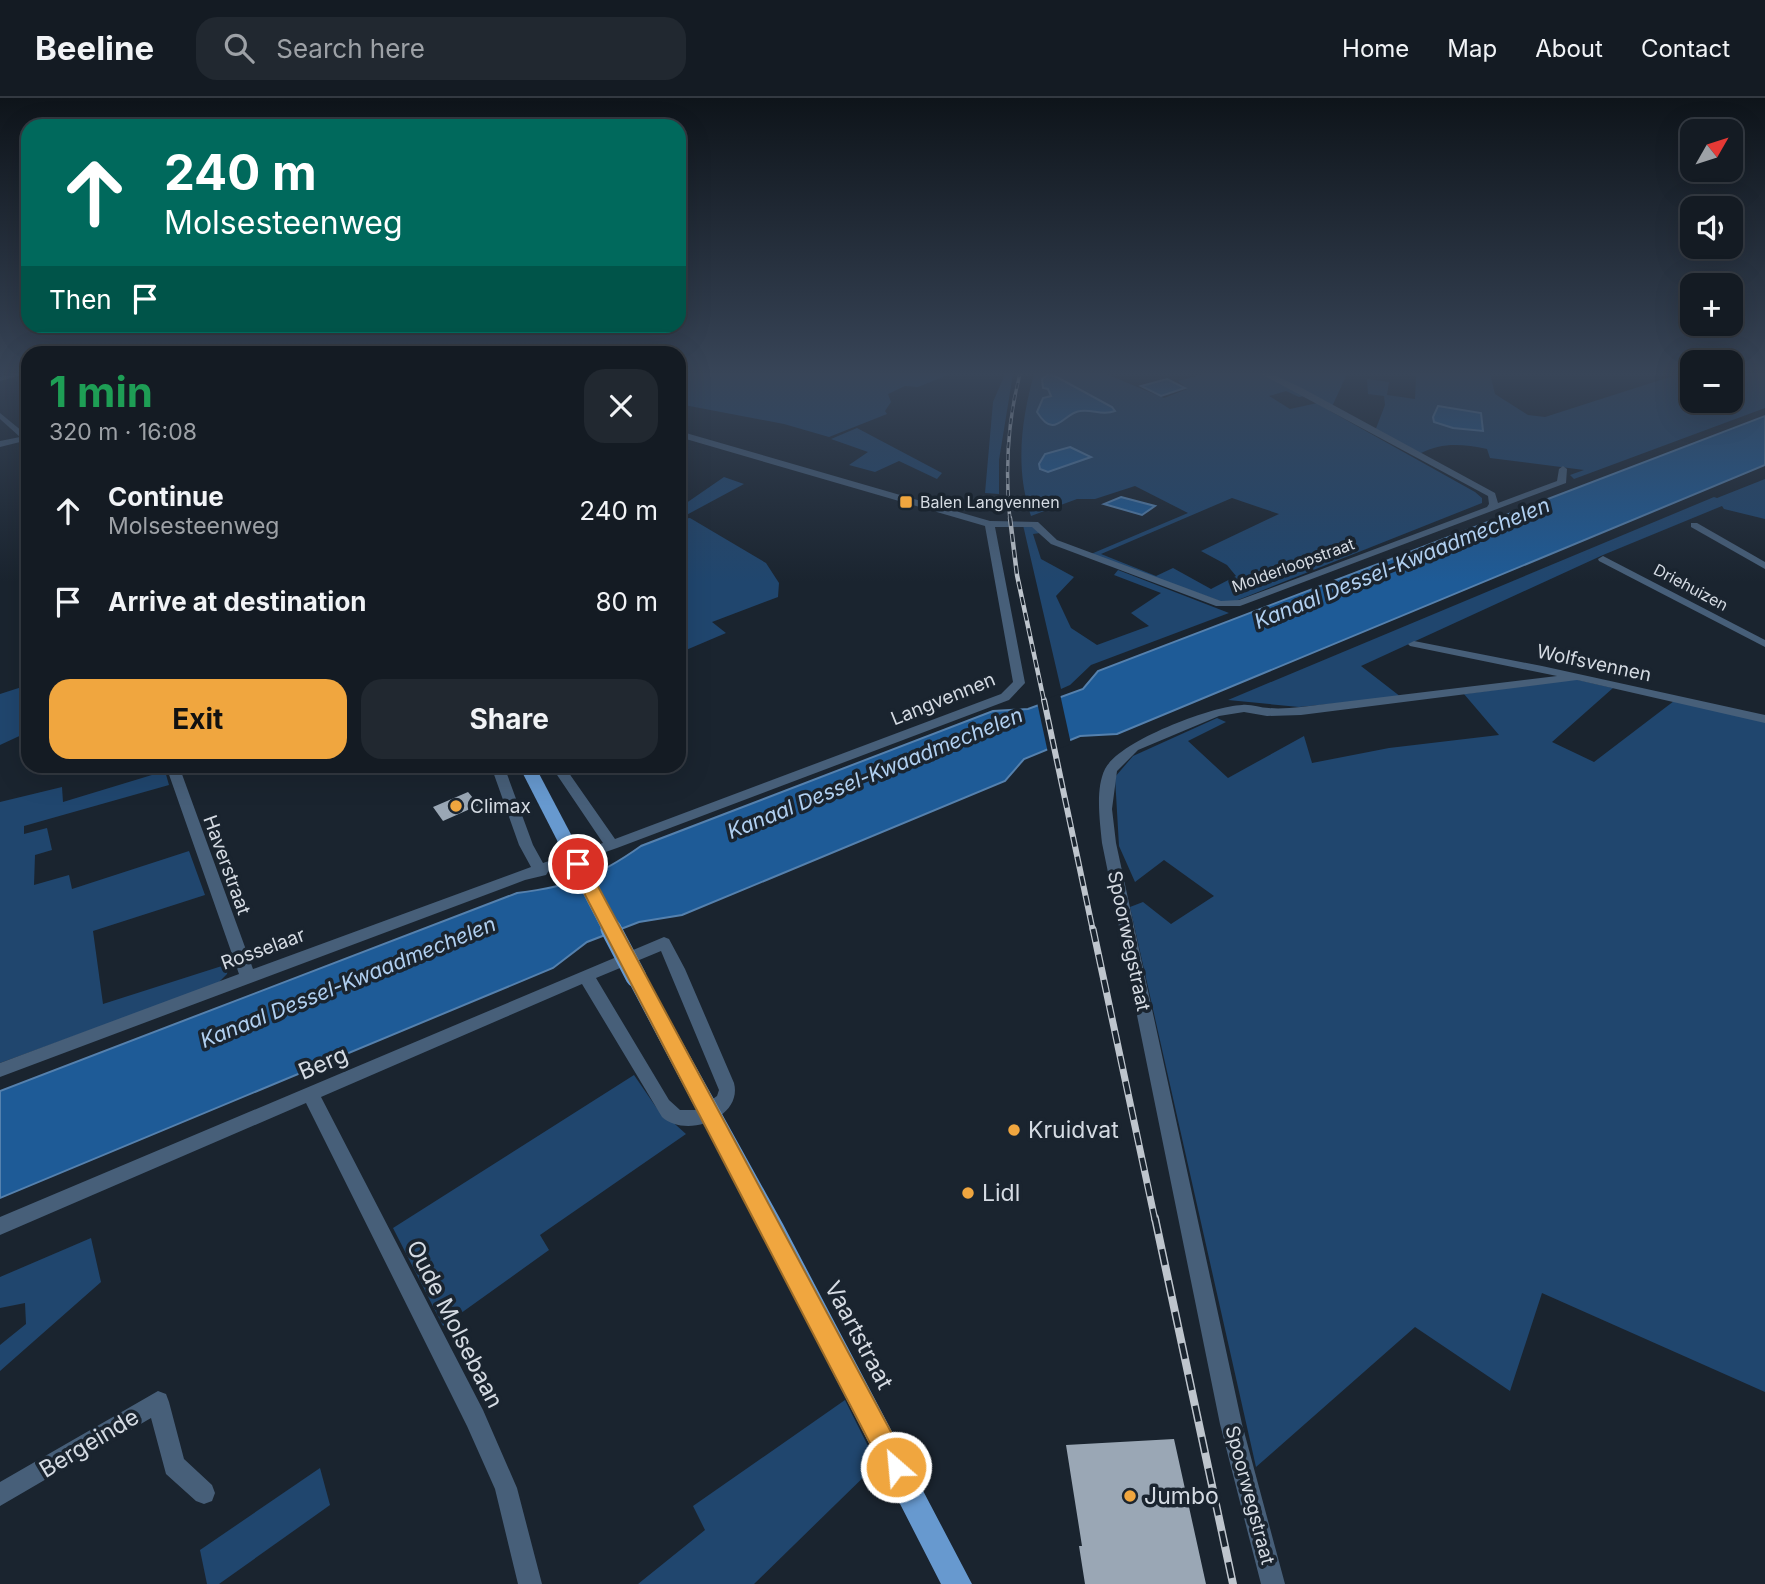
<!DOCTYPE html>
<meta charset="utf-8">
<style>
body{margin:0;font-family:Inter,sans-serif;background:#212830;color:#f1f3f6;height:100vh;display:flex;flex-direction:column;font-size:26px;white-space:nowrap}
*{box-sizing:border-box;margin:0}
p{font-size:23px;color:#9da1a6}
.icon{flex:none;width:38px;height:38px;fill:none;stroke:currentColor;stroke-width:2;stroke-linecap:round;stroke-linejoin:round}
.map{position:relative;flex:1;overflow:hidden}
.side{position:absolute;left:21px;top:248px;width:665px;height:427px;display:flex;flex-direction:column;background:#141b23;border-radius:21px;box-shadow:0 7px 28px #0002,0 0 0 2px #333941}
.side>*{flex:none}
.banner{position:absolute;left:21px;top:21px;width:665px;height:214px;border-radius:21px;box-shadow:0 7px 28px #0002,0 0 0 2px #333941;background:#00695c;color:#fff;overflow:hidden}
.needle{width:46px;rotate:51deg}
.fabs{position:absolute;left:1680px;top:21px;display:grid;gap:14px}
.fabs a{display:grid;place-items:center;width:63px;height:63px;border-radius:14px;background:#141b23;box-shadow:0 7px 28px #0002,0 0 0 2px #333941;font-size:35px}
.pin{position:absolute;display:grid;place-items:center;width:60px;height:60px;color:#fff;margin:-30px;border:4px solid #fff;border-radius:50%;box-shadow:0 2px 7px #0007}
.me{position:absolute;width:77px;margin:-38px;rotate:333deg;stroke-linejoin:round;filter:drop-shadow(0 0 5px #0008)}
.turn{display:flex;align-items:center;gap:24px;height:147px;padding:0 28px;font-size:32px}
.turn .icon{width:91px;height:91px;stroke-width:2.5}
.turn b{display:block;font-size:49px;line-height:60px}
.then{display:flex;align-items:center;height:66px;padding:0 28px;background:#0003;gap:14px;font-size:26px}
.round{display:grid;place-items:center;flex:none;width:74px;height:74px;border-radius:21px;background:#212830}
.summary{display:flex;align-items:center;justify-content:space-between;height:119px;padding:0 28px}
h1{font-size:42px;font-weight:700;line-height:52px;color:#1e9e55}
.primary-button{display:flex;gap:14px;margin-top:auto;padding:14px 28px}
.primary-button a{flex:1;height:80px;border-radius:21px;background:#f0a63f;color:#111;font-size:28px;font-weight:700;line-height:80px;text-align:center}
.primary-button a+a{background:#212830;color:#f1f3f6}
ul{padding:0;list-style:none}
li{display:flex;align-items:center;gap:21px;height:91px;padding:0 28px}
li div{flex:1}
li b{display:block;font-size:26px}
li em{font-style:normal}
header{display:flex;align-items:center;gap:42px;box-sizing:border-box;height:98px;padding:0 35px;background:#141b23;border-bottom:2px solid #333941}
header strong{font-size:33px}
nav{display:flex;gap:38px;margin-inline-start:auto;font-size:24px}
.search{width:490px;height:63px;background:#212830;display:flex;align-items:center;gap:18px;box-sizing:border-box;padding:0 24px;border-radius:21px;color:#9da1a6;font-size:26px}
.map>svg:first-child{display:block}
.green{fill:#20466e;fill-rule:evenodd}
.water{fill:#1e5b97;stroke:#5581ae;stroke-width:2}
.pier{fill:#1a242f}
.building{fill:#9aa7b5}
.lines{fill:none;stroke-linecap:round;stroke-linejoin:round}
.minor{fill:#475f79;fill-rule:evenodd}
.major{fill:#6799cf;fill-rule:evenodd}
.rail-far4-casing{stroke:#bec5cd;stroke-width:3.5}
.rail-far3-casing{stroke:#bec5cd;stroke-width:4.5}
.rail-far2-casing{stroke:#bec5cd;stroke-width:6}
.rail-far1-casing{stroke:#bec5cd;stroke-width:7}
.rail-casing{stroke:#bec5cd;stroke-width:8}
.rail-far4{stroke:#1a242f;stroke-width:2;stroke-dasharray:6;stroke-linecap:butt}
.rail-far3{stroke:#1a242f;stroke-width:2.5;stroke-dasharray:8;stroke-linecap:butt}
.rail-far2{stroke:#1a242f;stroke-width:3.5;stroke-dasharray:10;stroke-linecap:butt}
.rail-far1{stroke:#1a242f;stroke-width:4.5;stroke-dasharray:13;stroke-linecap:butt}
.rail{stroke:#1a242f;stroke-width:5;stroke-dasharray:16;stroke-linecap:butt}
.major-bridge-far1{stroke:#6799cf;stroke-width:17}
.major-bridge{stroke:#6799cf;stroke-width:21}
.route{fill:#f0a63f;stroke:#9c6c29;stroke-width:2}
.poi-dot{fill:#f0a63f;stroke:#1a242f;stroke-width:2.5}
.labels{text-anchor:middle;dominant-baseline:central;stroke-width:7;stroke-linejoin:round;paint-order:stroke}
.far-poi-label{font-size:16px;fill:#d5dbe3;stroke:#1a242f;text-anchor:start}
.far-street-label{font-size:16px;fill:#d5dbe3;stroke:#1a242f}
.street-label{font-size:19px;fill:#d5dbe3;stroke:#1a242f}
.poi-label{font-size:19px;fill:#d5dbe3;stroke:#1a242f;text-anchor:start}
.water-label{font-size:21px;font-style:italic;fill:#b1d0f1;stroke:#1a242f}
.near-street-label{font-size:23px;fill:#d5dbe3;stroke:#1a242f}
.near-poi-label{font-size:23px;fill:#d5dbe3;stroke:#1a242f;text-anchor:start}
</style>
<header>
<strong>Beeline</strong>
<div class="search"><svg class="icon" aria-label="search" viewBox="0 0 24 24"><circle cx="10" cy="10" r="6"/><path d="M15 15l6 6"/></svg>Search here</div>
<nav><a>Home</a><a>Map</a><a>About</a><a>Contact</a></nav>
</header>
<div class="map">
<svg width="1765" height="1486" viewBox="0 0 1765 1486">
<rect width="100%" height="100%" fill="#1a242f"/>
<g class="green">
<polygon points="679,276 950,276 918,289 905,288 888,296 891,304 885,313 887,316 829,339 784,326 679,306"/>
<polygon points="1005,276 1013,276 999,362 999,396 985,395 993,304"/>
<path d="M1034 276H1106L1164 300 1187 291 1178 283 1204 276H1347L1330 313 1475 394 1482 400V405L1228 506 1091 456 1188 415 1135 388 1095 401H1077L1031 418C1015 371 1021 323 1034 276ZM1286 293 1299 299 1310 297 1322 304 1290 311 1269 298ZM1232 400 1279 416 1201 453 1227 467 1236 478 1211 491 1173 470 1156 478 1101 456Z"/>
<path d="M1413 276H1490L1495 296 1528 317 1545 319 1679 276H1692V303H1731V276H1765V310L1574 381 1570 377 1584 372 1490 360 1487 351C1461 346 1443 344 1419 356L1375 333 1385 307 1384 298 1368 296 1367 281 1389 284 1387 297 1415 301 1416 279Z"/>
<polygon points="857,330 942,375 937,381 899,363 875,374 849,367 868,354 831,341"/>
<polygon points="724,379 744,386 679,421 690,420 766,465 779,485 778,499 712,524 726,535 679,555 679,410"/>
<polygon points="1765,381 1765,421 1724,411 1722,408 1603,457 1361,568 1401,599 1299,609 1228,602 1714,399 1717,400"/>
<polygon points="1023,427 1034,429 1040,435 1033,436 1041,461 1074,479 1056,498 1071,530 1097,547 1149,528 1131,515 1161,495 1114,477 1118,472 1229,515 1091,567 1070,587 1061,591"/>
<polygon points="1574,581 1613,590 1552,644 1594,664 1674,603 1765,624 1765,1294 1542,1195 1510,1293 1415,1229 1256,1369 1130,809 1143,804 1171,826 1214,798 1164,762 1135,784 1119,748 1115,679 1133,658 1217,620 1226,624 1188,643 1228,680 1304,638 1312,665 1389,650 1499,637 1464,596"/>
<polygon points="28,587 28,634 0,647 0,596"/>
<polygon points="165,673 169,687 24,728 24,736 47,730 52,752 35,757 34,787 69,777 72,791 189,753 205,797 93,833 103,906 225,867 228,869 227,876 217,886 0,965 0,704 62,689 63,704"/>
<polygon points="634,977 656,1009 686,1036 540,1137 549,1152 443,1228 393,1130"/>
<polygon points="91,1140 101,1184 0,1273 0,1247 26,1226 25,1205 0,1210 0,1179"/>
<polygon points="845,1302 877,1366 754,1486 638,1486 705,1432 693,1408"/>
<polygon points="320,1370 330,1407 219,1486 207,1486 200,1452"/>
</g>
<g class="water">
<path d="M1047 277 1055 278 1112 309 1115 313C1102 318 1093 311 1080 313 1063 315 1055 343 1037 314L1043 300 1051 298 1048 291 1043 290 1042 281Z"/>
<polygon points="1167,281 1185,290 1161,298 1141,288"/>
<polygon points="1438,308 1481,315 1483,333 1453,330 1434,324 1433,319"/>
<path d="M1765 318V367L1117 636 1080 638 1024 661 1005 683 682 817 639 824 587 844 553 870 0 1100V993L517 795C571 788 596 780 641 748L993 613 1028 611 1083 591 1098 573Z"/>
<polygon points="1070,349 1091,359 1048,374 1040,371 1039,366 1045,356"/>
<polygon points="1121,399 1155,408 1142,417 1104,406"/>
</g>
<polygon class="pier" points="1060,596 1071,646 1048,655 1037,604"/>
<g class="building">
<polygon points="468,694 479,707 443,723 433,709"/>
<polygon points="1174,1341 1206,1486 1085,1486 1079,1448 1082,1448 1066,1347"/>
</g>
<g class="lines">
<g class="minor">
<polygon points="10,276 25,276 0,283 0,279"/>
<polygon points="1261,276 1272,276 1302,290 1495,395 1498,405 1557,383 1559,371 1563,368 1567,371 1566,385 1240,508 1216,508 1051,446 1032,429 995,429 1025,585 1009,602 617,750 548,774 546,777 525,782 0,979 0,965 239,876 166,668 179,668 253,871 531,769 519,747 491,668 504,668 533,747 543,765 603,745 551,668 564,668 615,741 1001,596 1013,584 985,428 679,339 679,333 990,423 1038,424 1057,442 1221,503 1239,502 1487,409 1489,406 1488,398"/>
<polygon points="0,315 28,338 28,345 24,343 0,349 0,343 20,339 0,321"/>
<polygon points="1691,425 1697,425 1765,464 1765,471 1691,429"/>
<polygon points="1603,458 1765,542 1765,549 1599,463 1598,461"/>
<path d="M1414 543 1542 568 1765 617V625L1577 582 1301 617 1267 618 1244 614 1219 618 1138 652 1117 673 1112 711 1116 745 1242 1326 1285 1486H1261L1220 1326 1102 745C1100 724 1095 691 1105 671 1119 643 1212 608 1242 607 1251 606 1260 610 1269 610 1279 611 1290 610 1301 609L1557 578 1410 548 1408 546Z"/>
<path d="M664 839 669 841 685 871 734 985C743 1020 686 1041 662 1019L582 886 321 999 483 1312 517 1390 542 1486H518L495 1391 467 1328 306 1005 0 1137V1119ZM661 853 719 992 717 998 697 1012H680L669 1002 596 880Z"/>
<polygon points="158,1293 166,1296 169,1304 184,1361 212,1387 215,1395 212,1403 204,1406 196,1403 166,1376 151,1320 0,1408 0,1384"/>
</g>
<g class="major">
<polygon points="519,668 535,668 575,744 572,748 560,748"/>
<polygon points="636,871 643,873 783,1126 972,1486 941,1486 765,1142 626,879 629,873"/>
</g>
<defs>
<path id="rail-far4" d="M1010 422C1005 372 1007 325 1020 276"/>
<polyline id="rail-far3" points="1010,420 1017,477 1044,603"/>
<polyline id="rail-far2" points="1044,602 1093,833"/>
<polyline id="rail-far1" points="1093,831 1155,1122"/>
<polyline id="rail" points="1155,1120 1233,1486"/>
</defs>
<use href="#rail-far4" class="rail-far4-casing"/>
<use href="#rail-far3" class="rail-far3-casing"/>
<use href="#rail-far2" class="rail-far2-casing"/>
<use href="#rail-far1" class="rail-far1-casing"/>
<use href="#rail" class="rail-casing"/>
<use href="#rail-far4" class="rail-far4"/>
<use href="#rail-far3" class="rail-far3"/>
<use href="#rail-far2" class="rail-far2"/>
<use href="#rail-far1" class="rail-far1"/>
<use href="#rail" class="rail"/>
<polyline class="major-bridge-far1" points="566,744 612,833"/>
<polyline class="major-bridge" points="611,831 636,879"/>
</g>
<linearGradient id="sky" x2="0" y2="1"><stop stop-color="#0e141a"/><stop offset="0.57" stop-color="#384558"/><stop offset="1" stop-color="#384558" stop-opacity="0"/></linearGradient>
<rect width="1765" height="484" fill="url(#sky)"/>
<polygon class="route" points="578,760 586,766 905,1360 909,1369 905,1378 896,1382 887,1378 569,766"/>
<g class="poi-dot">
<rect x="899" y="397" width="14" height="14" rx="3.5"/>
<circle cx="456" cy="708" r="7"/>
<circle cx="1014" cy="1032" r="7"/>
<circle cx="968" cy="1095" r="7"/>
<circle cx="1130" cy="1398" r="7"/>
</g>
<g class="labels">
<g class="far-poi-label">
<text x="920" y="404">Balen Langvennen</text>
</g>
<g class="far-street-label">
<text transform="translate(1293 467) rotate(-20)">Molderloopstraat</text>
<text transform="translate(1691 489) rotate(28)">Driehuizen</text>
</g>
<g class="street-label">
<text transform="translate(1594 565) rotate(12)">Wolfsvennen</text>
<text transform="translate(943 601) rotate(-22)">Langvennen</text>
<text transform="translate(227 767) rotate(70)">Haverstraat</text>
<text transform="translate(1129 843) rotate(78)">Spoorwegstraat</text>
<text transform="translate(263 851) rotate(-20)">Rosselaar</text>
<text transform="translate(1250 1397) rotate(75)">Spoorwegstraat</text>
</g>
<g class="poi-label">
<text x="470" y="708">Climax</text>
</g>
<g class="water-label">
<text transform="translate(1402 465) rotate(-22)">Kanaal Dessel-Kwaadmechelen</text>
<text transform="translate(875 675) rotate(-22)">Kanaal Dessel-Kwaadmechelen</text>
<text transform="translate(348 884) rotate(-22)">Kanaal Dessel-Kwaadmechelen</text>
</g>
<g class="near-street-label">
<text transform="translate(323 965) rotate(-23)">Berg</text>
<text transform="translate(455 1226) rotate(63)">Oude Molsebaan</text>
<text transform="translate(859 1237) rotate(62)">Vaartstraat</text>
<text transform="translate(89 1345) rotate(-31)">Bergeinde</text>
</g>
<g class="near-poi-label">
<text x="1028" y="1032">Kruidvat</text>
<text x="982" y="1095">Lidl</text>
<text x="1144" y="1398">Jumbo</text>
</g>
</g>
</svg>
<div class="fabs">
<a><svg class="needle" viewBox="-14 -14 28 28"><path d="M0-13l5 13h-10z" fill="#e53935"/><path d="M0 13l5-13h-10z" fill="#9da1a6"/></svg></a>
<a><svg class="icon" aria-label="sound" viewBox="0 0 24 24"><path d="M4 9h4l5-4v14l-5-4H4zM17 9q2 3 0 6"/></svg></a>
<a>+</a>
<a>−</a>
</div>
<div class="pin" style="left:578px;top:766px;background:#d93025"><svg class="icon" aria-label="arrive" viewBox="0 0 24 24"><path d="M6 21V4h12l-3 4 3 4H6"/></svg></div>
<svg class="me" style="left:896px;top:1369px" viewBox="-20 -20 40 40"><circle r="17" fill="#f0a63f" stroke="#fff" stroke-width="3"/><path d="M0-11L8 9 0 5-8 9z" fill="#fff"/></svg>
<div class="banner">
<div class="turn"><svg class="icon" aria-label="ahead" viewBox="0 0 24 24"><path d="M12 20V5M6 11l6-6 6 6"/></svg><div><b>240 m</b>Molsesteenweg</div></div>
<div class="then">Then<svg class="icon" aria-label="arrive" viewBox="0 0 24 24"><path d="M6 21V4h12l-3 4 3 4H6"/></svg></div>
</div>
<section class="side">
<div class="summary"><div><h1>1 min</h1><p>320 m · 16:08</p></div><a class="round"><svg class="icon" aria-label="close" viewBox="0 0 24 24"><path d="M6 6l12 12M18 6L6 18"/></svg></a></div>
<ul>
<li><svg class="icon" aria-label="ahead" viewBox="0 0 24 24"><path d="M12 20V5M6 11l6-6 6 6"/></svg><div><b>Continue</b><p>Molsesteenweg</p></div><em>240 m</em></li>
<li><svg class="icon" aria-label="arrive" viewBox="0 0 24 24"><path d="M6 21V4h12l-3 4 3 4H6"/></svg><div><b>Arrive at destination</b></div><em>80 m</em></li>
</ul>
<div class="primary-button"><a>Exit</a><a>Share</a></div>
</section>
</div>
